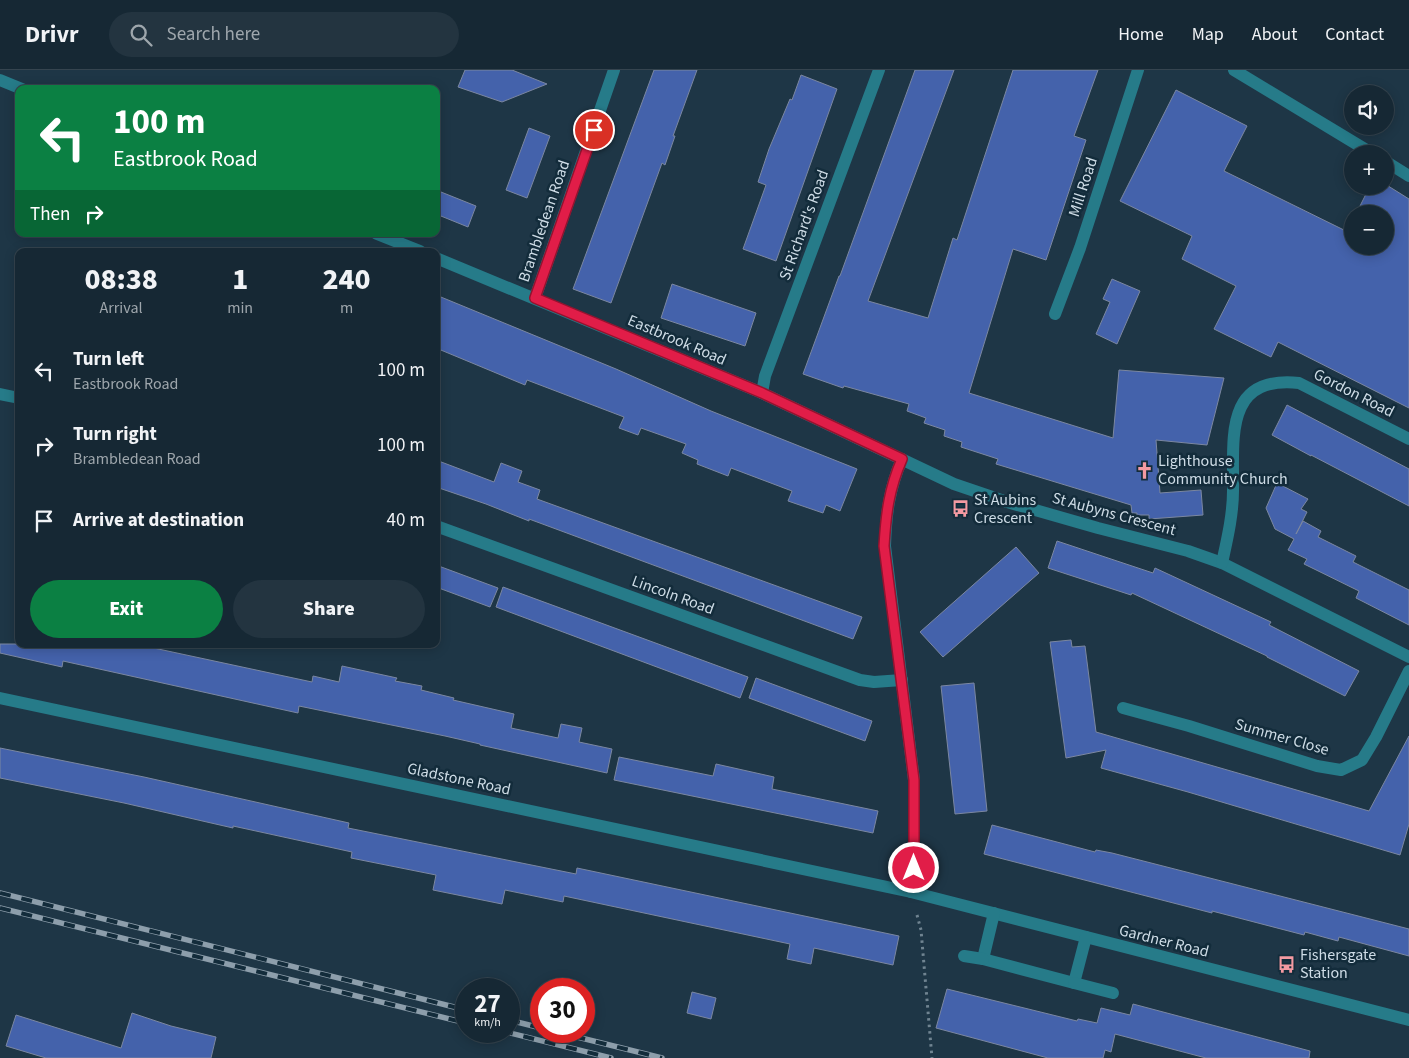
<!DOCTYPE html>
<meta charset="utf-8">
<style>
body{margin:0;font-family:"Source Sans 3",sans-serif;background:#233440;color:#f1f3f6;height:100vh;display:flex;flex-direction:column;font-size:19px;white-space:nowrap}
*{box-sizing:border-box;margin:0}
p{font-size:16px;color:#9ea6ac}
.icon{flex:none;width:28px;height:28px;fill:none;stroke:currentColor;stroke-width:2;stroke-linecap:round;stroke-linejoin:round}
.map{position:relative;flex:1;overflow:hidden}
.panel{position:absolute;left:15px;top:178px;width:425px;height:400px;display:flex;flex-direction:column;background:#162834;border-radius:10px;box-shadow:0 2px 12px #0003,0 0 0 1px #35444f}
.panel>*{flex:none}
.guide{position:absolute;left:15px;top:15px;width:425px;height:152px;border-radius:10px;box-shadow:0 2px 12px #0003,0 0 0 1px #35444f;background:#0b8043;color:#fff;overflow:hidden}
.tools{position:absolute;left:1344px;top:15px;display:grid;gap:10px}
.tools a{display:grid;place-items:center;width:50px;height:50px;border-radius:50%;background:#162834;box-shadow:0 2px 12px #0003,0 0 0 1px #35444f;font-size:25px}
.speed{position:absolute;left:455px;top:908px;display:flex;gap:10px;font-size:25px;font-weight:700;text-align:center}
.speed>*{display:grid;place-content:center;width:65px;height:65px;border-radius:50%;background:#162834;box-shadow:0 2px 12px #0003,0 0 0 1px #35444f;line-height:1}
.speed small{font-size:12px;font-weight:400}
.speed .limit{border:8px solid #d22;background:#fff;color:#111}
.pin{position:absolute;display:grid;place-items:center;width:42px;height:42px;color:#fff;margin:-21px;border:2px solid #fff;border-radius:50%;box-shadow:0 1px 5px #0007}
.me{position:absolute;width:55px;margin:-28px;rotate:0deg;stroke-linejoin:round;filter:drop-shadow(0 0 4px #0008)}
.turn{display:flex;align-items:center;gap:18px;height:105px;padding:0 15px;font-size:22px}
.turn .icon{width:65px;height:65px;stroke-width:2.5}
.turn b{display:block;font-size:35px;line-height:42px}
.then{display:flex;align-items:center;height:48px;padding:0 15px;background:#0003;gap:10px;font-size:19px}
.eta{display:flex;justify-content:space-evenly;align-items:center;height:85px;text-align:center}
.eta b{font-size:30px;font-weight:800;line-height:35px}
.action{display:flex;gap:10px;margin-top:auto;padding:10px 15px}
.action a{flex:1;height:58px;border-radius:30px;background:#0b8043;color:#fff;font-size:20px;font-weight:800;line-height:58px;text-align:center}
.action a+a{background:#233440;color:#f1f3f6}
ul{padding:0;list-style:none}
li{display:flex;align-items:center;gap:15px;height:75px;padding:0 15px}
li div{flex:1}
li b{display:block;font-size:19px}
li em{font-style:normal}
header{display:flex;align-items:center;gap:30px;box-sizing:border-box;height:70px;padding:0 25px;background:#162834;border-bottom:1px solid #35444f}
header strong{font-size:24px}
nav{display:flex;gap:28px;margin-inline-start:auto;font-size:18px}
.search{width:350px;height:45px;background:#233440;display:flex;align-items:center;gap:12px;box-sizing:border-box;padding:0 18px;border-radius:28px;color:#9ea6ac;font-size:19px}
.map>svg:first-child{display:block}
.building{fill:#4462ab;stroke:#7b87a1}
.lines{fill:none;stroke-linecap:round;stroke-linejoin:round}
.path{stroke:#708491;stroke-width:3;stroke-dasharray:2.5 4;stroke-linecap:butt}
.minor{stroke:#267b89;stroke-width:12}
.rail-casing{stroke:#8d9eab;stroke-width:5.5}
.rail{stroke:#132c3b;stroke-width:4;stroke-dasharray:11;stroke-linecap:butt}
.route-casing{stroke:#92132f;stroke-width:12}
.route{stroke:#e11d48;stroke-width:9}
.labels{text-anchor:middle;dominant-baseline:central;stroke-width:5;stroke-linejoin:round;paint-order:stroke}
.street-label{font-size:16px;fill:#cedce6;stroke:#132c3b}
.poi-label{font-size:16px;fill:#cedce6;stroke:#132c3b;text-anchor:start}
</style>
<header>
<strong>Drivr</strong>
<div class="search"><svg class="icon" aria-label="search" viewBox="0 0 24 24"><circle cx="10" cy="10" r="6"/><path d="M15 15l6 6"/></svg>Search here</div>
<nav><a>Home</a><a>Map</a><a>About</a><a>Contact</a></nav>
</header>
<div class="map">
<svg width="1409" height="988" viewBox="0 0 1409 988">
<rect width="100%" height="100%" fill="#1e3646"/>
<g class="building">
<polygon points="465,0 512,0 547,14 502,32 458,17"/>
<polygon points="654,0 697,0 673,66 675,66 665,95 662,93 611,233 573,219"/>
<polygon points="915,0 954,0 868,231 928,248 953,168 957,170 1013,0 1098,0 1074,66 1086,70 1046,190 1013,179 969,323 1113,368 1119,300 1224,308 1207,375 1156,370 1160,423 1201,420 1203,445 1149,449 1149,445 1137,445 1137,443 1132,443 1131,435 996,394 998,389 961,377 962,372 944,366 945,360 924,353 926,348 907,341 909,334 844,316 843,318 803,304 839,206 840,206"/>
<polygon points="801,5 837,19 776,191 743,179 766,115 758,112 769,79 790,29 792,30"/>
<polygon points="1176,20 1247,56 1224,101 1348,162 1352,152 1352,176 1385,176 1385,144 1356,144 1370,116 1385,116 1385,114 1409,129 1409,338 1278,272 1271,287 1214,259 1236,216 1182,189 1192,166 1120,131"/>
<polygon points="529,58 550,66 527,128 506,120"/>
<polygon points="436,120 476,136 468,157 436,144"/>
<polygon points="1112,209 1140,221 1117,274 1096,264 1110,232 1103,229"/>
<polygon points="672,214 756,243 745,276 661,248"/>
<polygon points="436,225 616,299 711,341 857,399 840,441 826,435 823,443 788,431 792,421 731,398 728,406 697,394 698,390 682,383 686,374 641,358 638,365 619,358 624,347 527,310 525,315 436,278"/>
<polygon points="1287,335 1409,399 1409,436 1311,385 1311,386 1272,365"/>
<polygon points="436,390 494,412 501,393 522,401 518,412 540,420 537,429 862,547 853,569 529,449 529,451 486,434 436,417"/>
<polygon points="1277,413 1308,429 1301,439 1307,442 1296,464 1303,451 1321,461 1318,467 1356,486 1353,492 1409,520 1409,555 1356,528 1359,521 1304,494 1307,489 1288,480 1294,469 1275,459 1266,438"/>
<polygon points="1057,471 1153,503 1155,498 1271,552 1269,555 1359,601 1345,626 1267,587 1267,586 1132,523 1131,525 1048,498"/>
<polygon points="1016,477 1039,503 943,587 920,562"/>
<polygon points="436,495 498,518 490,537 436,517"/>
<polygon points="503,517 748,607 740,628 496,537"/>
<polygon points="1071,570 1072,577 1085,576 1096,662 1369,741 1409,666 1409,754 1400,785 1188,722 1101,698 1106,680 1066,688 1050,572"/>
<polygon points="0,574 135,574 312,612 313,606 339,612 342,596 397,608 395,611 422,616 421,620 454,628 453,630 514,644 511,658 558,668 561,654 582,658 579,672 612,679 607,703 480,675 480,674 445,666 333,643 299,636 298,643 63,591 62,597 0,583"/>
<polygon points="756,608 872,651 865,671 749,628"/>
<polygon points="974,613 987,741 955,744 941,616"/>
<polygon points="0,678 144,707 349,753 348,758 576,804 577,798 899,866 893,895 814,878 811,894 787,889 790,874 564,826 563,832 505,820 502,834 433,820 436,805 351,788 352,782 233,756 233,758 124,733 0,708"/>
<polygon points="619,687 713,706 716,694 774,707 772,719 878,741 873,763 614,710"/>
<polygon points="992,755 1095,782 1096,780 1112,783 1409,859 1409,886 1339,867 1338,871 1305,862 1304,865 1212,841 1212,843 984,784"/>
<polygon points="947,919 1077,951 1078,949 1097,953 1101,938 1130,945 1133,934 1310,981 1309,988 1206,988 1115,964 1111,982 1105,980 1103,988 1048,988 936,958"/>
<polygon points="692,922 716,928 711,949 687,943"/>
<polygon points="132,943 171,956 216,967 211,988 46,988 6,976 16,945 121,978"/>
</g>
<g class="lines">
<polyline class="path" points="917,845 921,860 932,988"/>
<g class="minor">
<polyline points="1234,0 1373,84"/>
<polyline points="0,10 22,19"/>
<polyline points="1385,91 1409,106"/>
<polyline points="377,164 420,181"/>
<polyline points="436,188 762,323 954,414 1007,432 1098,458 1188,481 1222,493 1409,587"/>
<polyline points="535,228 614,0"/>
<polyline points="1055,244 1080,178 1138,0"/>
<polyline points="762,323 765,306 879,0"/>
<polyline points="0,324 19,328"/>
<path d="M902 389C889 419 886 444 885 476L914 710V798L911 822"/>
<polyline points="436,456 860,610 874,612 902,610"/>
<path d="M1222 493C1227 470 1233 445 1233 421 1234 370 1223 305 1299 313L1409 369"/>
<polyline points="0,628 911,822 1409,950"/>
<polyline points="1123,638 1189,656 1317,696 1341,700 1362,690 1376,667 1409,601"/>
<polyline points="994,843 983,889 1074,913 1086,867"/>
<polyline points="964,886 983,889"/>
<polyline points="1074,913 1113,923"/>
</g>
<defs>
<g id="rail">
<polyline points="0,823 466,940"/>
<polyline points="0,838 466,953"/>
<polyline points="509,950 541,958"/>
<polyline points="502,961 611,988"/>
<polyline points="553,961 662,988"/>
</g>
</defs>
<use href="#rail" class="rail-casing"/>
<use href="#rail" class="rail"/>
</g>
<g class="lines">
<defs>
<path id="route" d="M594 60 535 228 762 323 902 389C889 419 886 443 884 476L914 710V798"/>
</defs>
<use href="#route" class="route-casing"/>
<use href="#route" class="route"/>
</g>
<defs>
<symbol id="church-bare" viewBox="-9 -9 18 18"><path d="M-1.2-6h2.4v3.5h3.3v2.4h-3.3V6h-2.4V-.1h-3.3v-2.4h3.3Z" fill="#f49aa2" stroke="#132c3b" stroke-width="2.5" paint-order="stroke"/></symbol>
<symbol id="bus-bare" viewBox="-9 -9 18 18"><path d="M-5-6H5V4H4V6H2V4H-2V6H-4V4H-5ZM-3.5-4V0h7V-4ZM-3.5 1.2v1.5H-2V1.2ZM2 1.2v1.5H3.5V1.2Z" fill="#f49aa2" stroke="#132c3b" stroke-width="2.5" paint-order="stroke"/></symbol>
</defs>
<g fill-rule="evenodd">
<use href="#church-bare" x="1132" y="388" width="25" height="25"/>
<use href="#bus-bare" x="948" y="426" width="25" height="25"/>
<use href="#bus-bare" x="1274" y="882" width="25" height="25"/>
</g>
<g class="labels">
<g class="street-label">
<text transform="translate(1083 117) rotate(-72)">Mill Road</text>
<text transform="translate(544 151) rotate(-71)">Brambledean Road</text>
<text transform="translate(804 155) rotate(-70)">St Richard's Road</text>
<text transform="translate(677 270) rotate(23)">Eastbrook Road</text>
<text transform="translate(1354 323) rotate(27)">Gordon Road</text>
<text transform="translate(1114 444) rotate(15)">St Aubyns Crescent</text>
<text transform="translate(673 525) rotate(20)">Lincoln Road</text>
<text transform="translate(1282 667) rotate(16)">Summer Close</text>
<text transform="translate(459 709) rotate(12)">Gladstone Road</text>
<text transform="translate(1164 871) rotate(14)">Gardner Road</text>
</g>
<g class="poi-label">
<text x="1158" y="391">Lighthouse<tspan x="1158" dy="18">Community Church</tspan></text>
<text x="974" y="430">St Aubins<tspan x="974" dy="18">Crescent</tspan></text>
<text x="1300" y="885">Fishersgate<tspan x="1300" dy="18">Station</tspan></text>
</g>
</g>
</svg>
<div class="tools">
<a><svg class="icon" aria-label="sound" viewBox="0 0 24 24"><path d="M4 9h4l5-4v14l-5-4H4zM17 9q2 3 0 6"/></svg></a>
<a>+</a>
<a>−</a>
</div>
<div class="speed"><div>27<small>km/h</small></div><div class="limit">30</div></div>
<div class="pin" style="left:594px;top:60px;background:#d93025"><svg class="icon" aria-label="arrive" viewBox="0 0 24 24"><path d="M6 21V4h12l-3 4 3 4H6"/></svg></div>
<svg class="me" style="left:914px;top:798px" viewBox="-20 -20 40 40"><circle r="17" fill="#e11d48" stroke="#fff" stroke-width="3"/><path d="M0-11L8 9 0 5-8 9z" fill="#fff"/></svg>
<div class="guide">
<div class="turn"><svg class="icon" aria-label="left" viewBox="0 0 24 24"><path d="M17 20v-9H6M10 6l-5 5 5 5"/></svg><div><b>100 m</b>Eastbrook Road</div></div>
<div class="then">Then<svg class="icon" aria-label="right" viewBox="0 0 24 24"><path d="M7 20v-9h11M14 6l5 5-5 5"/></svg></div>
</div>
<section class="panel">
<div class="eta">
<div><b>08:38</b><p>Arrival</p></div>
<div><b>1</b><p>min</p></div>
<div><b>240</b><p>m</p></div>
</div>
<ul>
<li><svg class="icon" aria-label="left" viewBox="0 0 24 24"><path d="M17 20v-9H6M10 6l-5 5 5 5"/></svg><div><b>Turn left</b><p>Eastbrook Road</p></div><em>100 m</em></li>
<li><svg class="icon" aria-label="right" viewBox="0 0 24 24"><path d="M7 20v-9h11M14 6l5 5-5 5"/></svg><div><b>Turn right</b><p>Brambledean Road</p></div><em>100 m</em></li>
<li><svg class="icon" aria-label="arrive" viewBox="0 0 24 24"><path d="M6 21V4h12l-3 4 3 4H6"/></svg><div><b>Arrive at destination</b></div><em>40 m</em></li>
</ul>
<div class="action"><a>Exit</a><a>Share</a></div>
</section>
</div>
